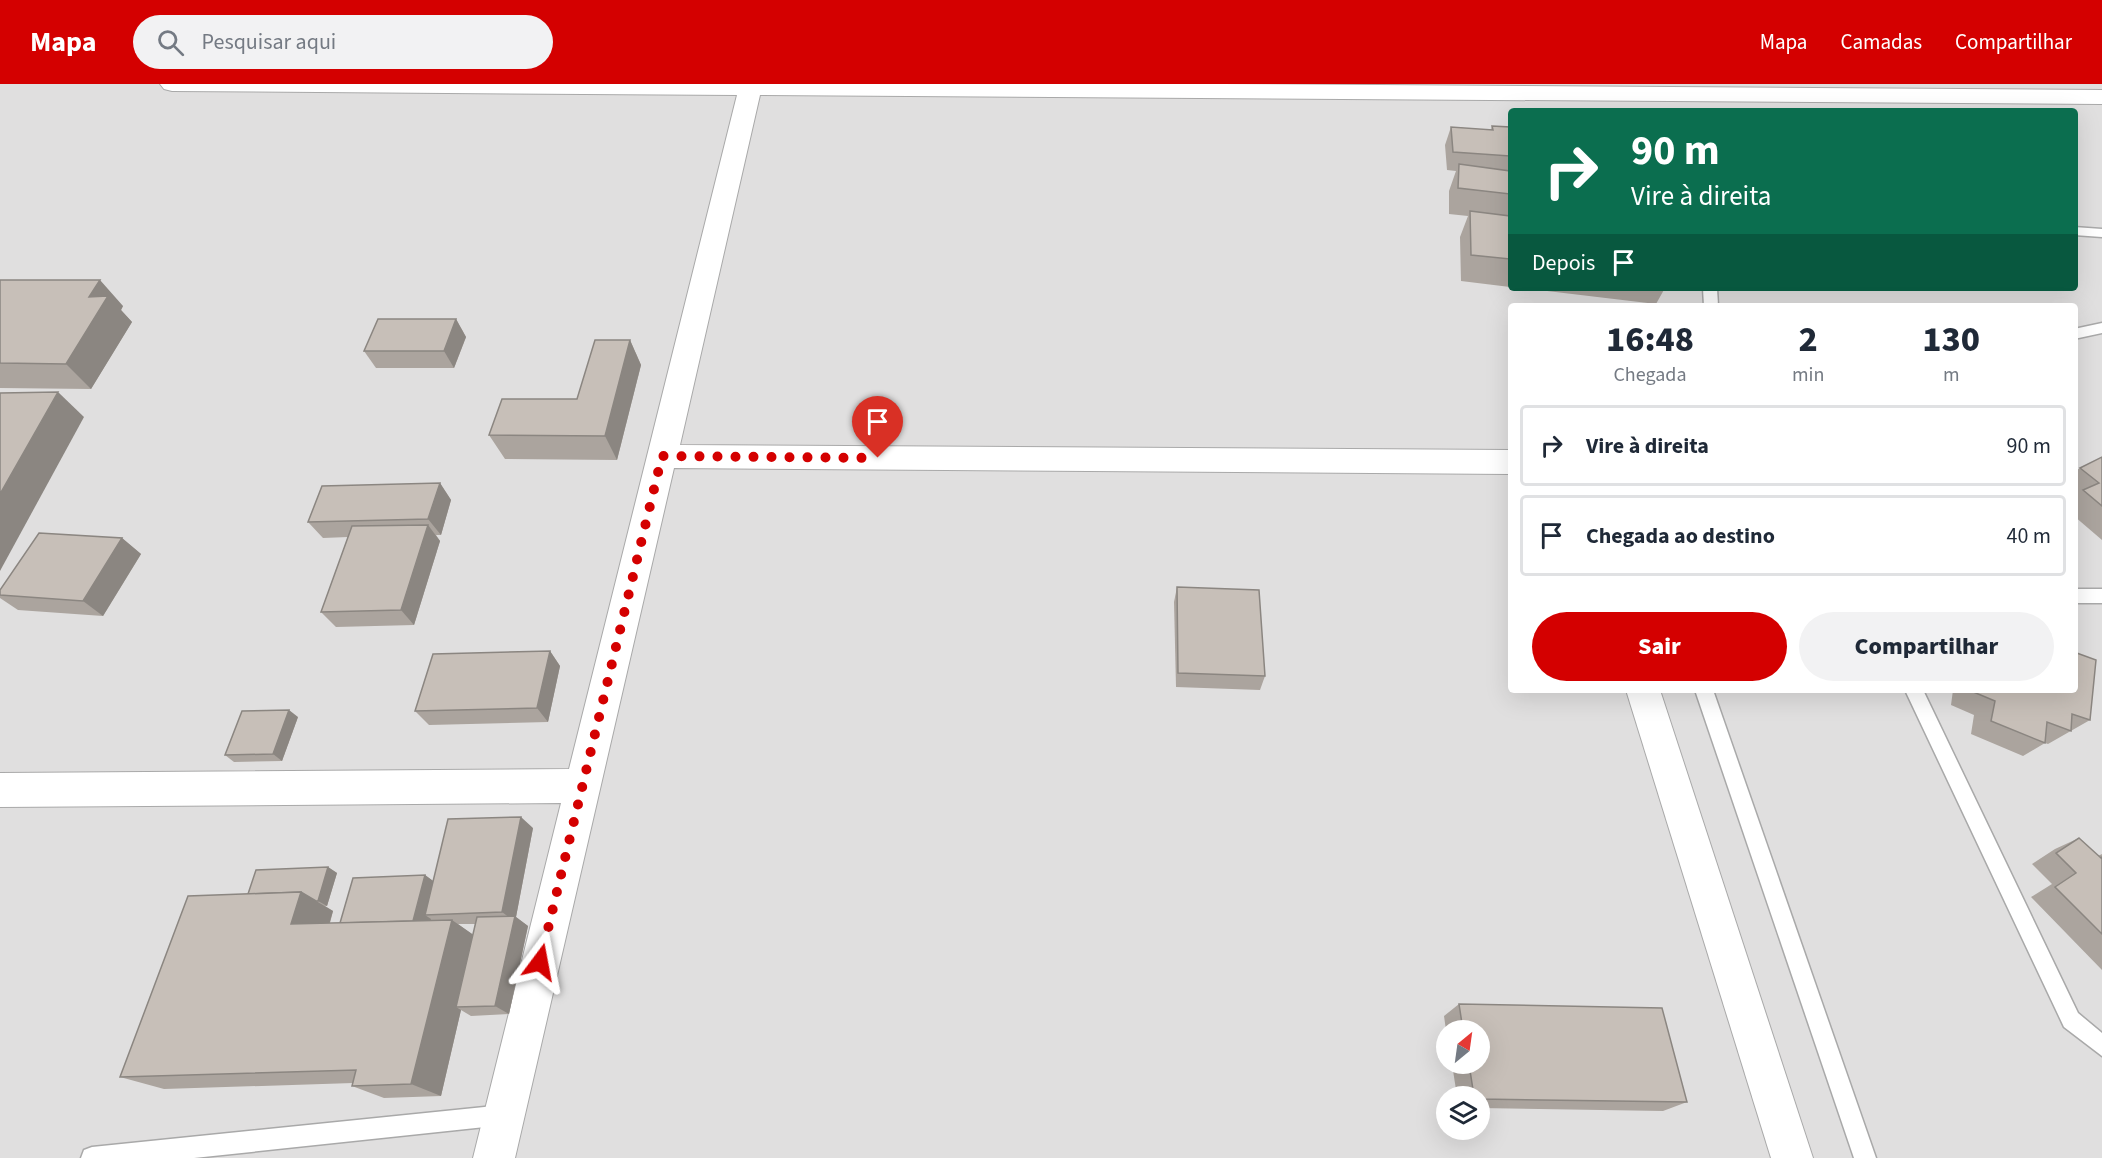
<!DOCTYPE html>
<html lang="pt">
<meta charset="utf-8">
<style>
body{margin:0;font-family:"Source Sans 3",sans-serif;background:#f2f2f3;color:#1f2937;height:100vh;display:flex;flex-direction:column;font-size:22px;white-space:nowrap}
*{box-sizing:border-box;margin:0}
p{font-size:20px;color:#747a83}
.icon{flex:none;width:33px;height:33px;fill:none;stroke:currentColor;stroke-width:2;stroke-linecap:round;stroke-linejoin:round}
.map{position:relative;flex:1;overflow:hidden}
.panel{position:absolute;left:1508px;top:219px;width:570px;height:390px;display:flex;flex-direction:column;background:#fff;border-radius:6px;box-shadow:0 6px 24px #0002}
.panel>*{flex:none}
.banner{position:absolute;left:1508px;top:24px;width:570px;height:183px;border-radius:6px;box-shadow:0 6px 24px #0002;background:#0b6e4f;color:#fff;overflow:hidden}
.needle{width:39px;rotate:29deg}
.fabs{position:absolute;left:1436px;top:936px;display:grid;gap:12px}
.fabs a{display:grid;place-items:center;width:54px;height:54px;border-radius:50%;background:#fff;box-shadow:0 6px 24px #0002;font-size:30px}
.pin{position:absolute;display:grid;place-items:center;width:51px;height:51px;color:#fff;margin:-62px -26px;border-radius:50% 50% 50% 0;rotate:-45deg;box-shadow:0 0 6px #0007}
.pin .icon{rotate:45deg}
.me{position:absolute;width:66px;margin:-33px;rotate:13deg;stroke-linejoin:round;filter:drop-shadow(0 0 4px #0008)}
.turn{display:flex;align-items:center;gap:21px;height:126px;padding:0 24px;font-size:27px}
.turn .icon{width:78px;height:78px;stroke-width:2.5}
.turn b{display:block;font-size:42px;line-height:51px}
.then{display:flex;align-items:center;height:57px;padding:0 24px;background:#0003;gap:12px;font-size:22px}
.eta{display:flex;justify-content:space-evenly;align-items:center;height:102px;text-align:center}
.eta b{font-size:36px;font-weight:800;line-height:42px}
.primary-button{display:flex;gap:12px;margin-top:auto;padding:12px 24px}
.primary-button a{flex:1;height:69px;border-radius:36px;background:#d40000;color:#fff;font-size:24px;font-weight:800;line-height:69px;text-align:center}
.primary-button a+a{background:#f2f2f3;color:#1f2937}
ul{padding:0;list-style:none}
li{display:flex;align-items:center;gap:18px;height:81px;margin:0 12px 9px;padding:0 12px;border:3px solid #e0e1e3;border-radius:6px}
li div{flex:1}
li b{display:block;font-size:22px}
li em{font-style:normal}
header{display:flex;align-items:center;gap:36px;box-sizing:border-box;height:84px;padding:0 30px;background:#d40000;color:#fff}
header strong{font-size:28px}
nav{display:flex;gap:33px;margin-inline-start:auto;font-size:21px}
.search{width:420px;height:54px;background:#f2f2f3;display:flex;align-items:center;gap:15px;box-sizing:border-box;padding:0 21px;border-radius:33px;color:#747a83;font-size:22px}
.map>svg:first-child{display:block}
.residential{fill:#e0dfdf;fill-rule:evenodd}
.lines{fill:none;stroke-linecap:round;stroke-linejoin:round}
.service-casing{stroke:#a9a9a9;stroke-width:3}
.minor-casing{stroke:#a9a9a9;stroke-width:2}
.service{fill:#fff;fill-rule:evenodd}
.minor{fill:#fff;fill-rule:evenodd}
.wall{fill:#aba49e;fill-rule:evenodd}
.shaded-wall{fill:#8b8681}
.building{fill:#c7bfb8;stroke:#8b8681;stroke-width:1.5}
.route{stroke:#d40000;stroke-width:10;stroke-dasharray:0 18}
</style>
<header>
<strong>Mapa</strong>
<div class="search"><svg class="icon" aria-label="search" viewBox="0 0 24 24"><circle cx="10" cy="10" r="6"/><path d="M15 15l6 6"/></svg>Pesquisar aqui</div>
<nav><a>Mapa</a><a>Camadas</a><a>Compartilhar</a></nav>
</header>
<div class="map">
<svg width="2102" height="1074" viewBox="0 0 2102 1074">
<rect width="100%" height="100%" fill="#f2efe9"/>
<path class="residential" d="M0 0H2102V1074H0ZM1510 27H2074V204H1510ZM1510 222H2074V606H1510ZM1446 946H1479V980H1446ZM1446 1012H1479V1046H1446Z"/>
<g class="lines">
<defs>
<g id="service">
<polygon points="2074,143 2102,145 2102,153 2074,151"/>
<polygon points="1703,204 1717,204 1718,222 1704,222"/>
<polygon points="2102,239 2102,249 2074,255 2074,245"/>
<rect x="2074" y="505" width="28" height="14"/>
<polygon points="1695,606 1713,606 1876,1074 1854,1074"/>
<polygon points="1905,606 1923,606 2078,929 2102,949 2102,972 2064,943"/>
<polygon points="504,1021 511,1024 514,1031 511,1038 504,1041 194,1074 81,1074 84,1066 92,1063"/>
</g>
<g id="minor">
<polygon points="160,0 1221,0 2102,6 2102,20 760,11 680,361 1510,366 1510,390 674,384 515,1074 473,1074 561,719 0,723 0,689 569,685 737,11 172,7 164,5"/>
<polygon points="1626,606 1660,606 1813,1074 1771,1074"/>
</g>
</defs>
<use href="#service" class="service-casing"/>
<use href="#minor" class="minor-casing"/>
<use href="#service" class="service"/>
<use href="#minor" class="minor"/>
</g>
<g class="wall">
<polygon points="1492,42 1510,43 1510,203 1461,197 1460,153 1468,132 1449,130 1449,107 1456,87 1447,86 1445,61 1451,43 1491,46"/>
<polygon points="0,196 123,222 121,226 132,238 91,305 0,304"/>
<polygon points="1521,204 1665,204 1656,220"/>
<polygon points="456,235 466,253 454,284 376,284 364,267"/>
<polygon points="630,256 641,281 617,376 505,375 489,351 577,315"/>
<polygon points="2102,373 2102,456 2074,432 2074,388 2080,384"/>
<polygon points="440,399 451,416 441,451 436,451 440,457 414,541 336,543 321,528 348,453 323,454 308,438"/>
<polygon points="122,454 141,470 103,532 18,526 0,514 0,506"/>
<polygon points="1177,503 1265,592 1260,606 1176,603 1174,518"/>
<polygon points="550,567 560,582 548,638 429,641 415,627"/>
<polygon points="1953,606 2074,606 2090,636 2048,660 2045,659 2023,672 1971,650 1974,631 1951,621"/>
<polygon points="298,633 282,677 234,678 225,671"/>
<path d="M533 744 516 833 528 842 509 930 471 932 461 926 441 1012 384 1014 352 1002 353 999 164 1005 120 993 248 810 328 783 337 789 327 822H325L333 827 330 839H340L425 791 433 797ZM458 840H475L473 851Z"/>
<polygon points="2079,754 2098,772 2102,770 2102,886 2031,813 2052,800 2032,780 2055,765"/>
<polygon points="1459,920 1687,1018 1663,1027 1479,1024 1479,1012 1457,1012 1452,980 1479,980 1479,946 1446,946 1444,932"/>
</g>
<g class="shaded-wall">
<polygon points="100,196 123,222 121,226 132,238 91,305 66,280 89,213"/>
<polygon points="456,235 466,253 454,284 444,267"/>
<polygon points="630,256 641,281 617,376 605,352"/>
<polygon points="58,308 84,333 0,487 0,410"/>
<polygon points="440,399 451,416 441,451 428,435"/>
<polygon points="428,441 440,457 414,541 401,526"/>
<polygon points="122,454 141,470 103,532 83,517"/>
<polygon points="550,567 560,582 548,638 537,624"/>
<polygon points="289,626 298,633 282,677 273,670"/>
<polygon points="521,733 533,744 516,833 528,842 509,930 495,922 514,837 502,828"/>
<polygon points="328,783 337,789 327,822 318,817"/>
<polygon points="425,791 440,802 425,831 431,835 428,848 413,838"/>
<polygon points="301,808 333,827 324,858 291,840"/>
<polygon points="452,836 478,854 456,923 461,926 441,1012 411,1000"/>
</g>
<g class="building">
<polygon points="1492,42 1510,43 1510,72 1453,68 1451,43 1493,46"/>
<polygon points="1459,80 1510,87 1510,110 1458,104"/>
<polygon points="1470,127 1510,132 1510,175 1471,171"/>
<polygon points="0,196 100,196 89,213 108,212 66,280 0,279"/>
<polygon points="378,235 456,235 444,267 364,267"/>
<polygon points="595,256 630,256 605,352 489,351 502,315 577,315"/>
<polygon points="58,308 0,410 0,309"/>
<polygon points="2102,373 2102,422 2083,406 2099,399 2080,384"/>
<polygon points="440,399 428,435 308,438 322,402"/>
<polygon points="428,441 401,526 321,528 352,442"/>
<polygon points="39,449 122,454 83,517 0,511 0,506"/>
<polygon points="1177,503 1259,506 1265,592 1178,589"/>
<polygon points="550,567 537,624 415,627 433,570"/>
<polygon points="2074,568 2096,576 2090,636 2072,630 2071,647 2047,638 2045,659 1991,637 1995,617 1971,607 1971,606 2074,606"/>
<polygon points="289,626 273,670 225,671 242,627"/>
<polygon points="521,733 502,828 425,831 448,735"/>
<polygon points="2079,754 2101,774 2102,773 2102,850 2055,803 2076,789 2056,769"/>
<polygon points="328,783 318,817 316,817 301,808 248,810 256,786"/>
<polygon points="425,791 413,837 340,839 353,794"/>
<polygon points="301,808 291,840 452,836 411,1000 352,1002 356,986 120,993 188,812"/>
<polygon points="515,832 495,922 456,923 477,833"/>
<polygon points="1459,920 1662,924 1687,1018 1479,1015 1479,1012 1474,1012 1469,980 1479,980 1479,946 1463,946"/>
</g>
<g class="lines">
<polyline class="route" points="540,878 662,372 878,374"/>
</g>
</svg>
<div class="fabs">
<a><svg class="needle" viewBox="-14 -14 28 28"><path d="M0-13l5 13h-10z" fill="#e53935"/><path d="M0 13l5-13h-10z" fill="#747a83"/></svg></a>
<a><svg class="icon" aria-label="layers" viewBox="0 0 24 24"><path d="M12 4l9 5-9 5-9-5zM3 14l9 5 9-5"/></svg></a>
</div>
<div class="pin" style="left:878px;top:374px;background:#d93025"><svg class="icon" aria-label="arrive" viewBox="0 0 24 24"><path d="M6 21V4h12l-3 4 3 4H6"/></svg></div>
<svg class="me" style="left:540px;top:878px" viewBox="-20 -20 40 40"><path d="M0-17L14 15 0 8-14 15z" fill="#d40000" stroke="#fff" stroke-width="4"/></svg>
<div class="banner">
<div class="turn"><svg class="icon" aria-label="right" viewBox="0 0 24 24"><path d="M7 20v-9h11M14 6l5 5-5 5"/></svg><div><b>90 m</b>Vire à direita</div></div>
<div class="then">Depois<svg class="icon" aria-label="arrive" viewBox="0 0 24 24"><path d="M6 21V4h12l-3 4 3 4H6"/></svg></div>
</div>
<section class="panel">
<div class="eta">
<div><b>16:48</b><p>Chegada</p></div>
<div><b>2</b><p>min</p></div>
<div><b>130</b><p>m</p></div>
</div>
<ul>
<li><svg class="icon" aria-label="right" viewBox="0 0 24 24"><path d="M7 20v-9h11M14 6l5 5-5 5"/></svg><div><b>Vire à direita</b></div><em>90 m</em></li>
<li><svg class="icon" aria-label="arrive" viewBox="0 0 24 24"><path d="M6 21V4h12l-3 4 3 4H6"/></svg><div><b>Chegada ao destino</b></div><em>40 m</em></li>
</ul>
<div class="primary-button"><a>Sair</a><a>Compartilhar</a></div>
</section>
</div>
